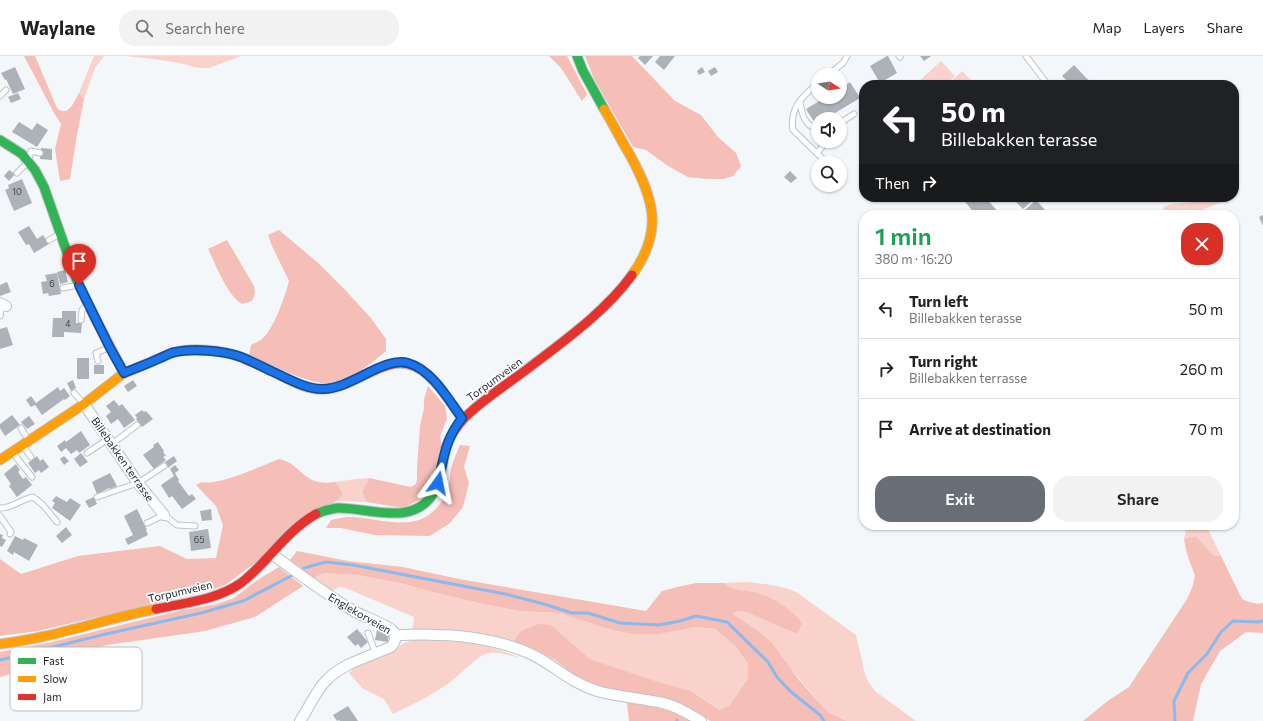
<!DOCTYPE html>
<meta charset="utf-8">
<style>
body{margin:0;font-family:Commissioner,sans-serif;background:#f2f2f2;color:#202124;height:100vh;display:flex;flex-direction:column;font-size:15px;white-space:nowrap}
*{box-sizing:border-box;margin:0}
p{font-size:13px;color:#757577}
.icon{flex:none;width:22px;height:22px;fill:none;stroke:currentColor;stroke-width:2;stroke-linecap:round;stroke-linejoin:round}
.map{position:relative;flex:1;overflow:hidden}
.sheet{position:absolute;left:859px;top:154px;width:380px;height:320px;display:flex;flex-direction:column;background:#fff;border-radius:16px;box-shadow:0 1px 3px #0004}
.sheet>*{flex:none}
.top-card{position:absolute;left:859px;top:24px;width:380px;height:122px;border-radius:16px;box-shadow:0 1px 3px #0004;background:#202124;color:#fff;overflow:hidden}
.needle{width:26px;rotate:102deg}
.fabs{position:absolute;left:811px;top:12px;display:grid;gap:8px}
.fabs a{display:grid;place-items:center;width:36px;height:36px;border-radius:50%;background:#fff;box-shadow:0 1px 3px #0004;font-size:20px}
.pin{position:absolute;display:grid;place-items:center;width:34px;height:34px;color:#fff;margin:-41px -17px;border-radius:50% 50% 50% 0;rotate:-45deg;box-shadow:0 0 4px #0007}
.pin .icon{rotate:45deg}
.me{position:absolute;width:44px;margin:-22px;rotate:12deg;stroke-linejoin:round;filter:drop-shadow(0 0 3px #0008)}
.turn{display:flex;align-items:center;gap:14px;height:84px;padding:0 16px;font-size:18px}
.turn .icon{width:52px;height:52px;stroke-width:2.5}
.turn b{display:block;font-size:28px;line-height:34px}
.then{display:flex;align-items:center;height:38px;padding:0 16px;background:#0003;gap:8px;font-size:15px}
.round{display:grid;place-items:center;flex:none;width:42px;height:42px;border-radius:16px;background:#f2f2f2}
.overview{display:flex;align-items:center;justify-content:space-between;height:68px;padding:0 16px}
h1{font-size:24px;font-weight:600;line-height:30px;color:#1e9e55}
.button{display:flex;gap:8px;margin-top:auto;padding:8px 16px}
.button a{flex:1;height:46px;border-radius:16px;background:#686e75;color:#fff;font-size:16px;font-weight:600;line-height:46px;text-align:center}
.button a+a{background:#f2f2f2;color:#202124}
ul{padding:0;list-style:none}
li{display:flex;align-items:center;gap:12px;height:60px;padding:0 16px;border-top:1px solid #e0e0e0}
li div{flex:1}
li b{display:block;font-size:15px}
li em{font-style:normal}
header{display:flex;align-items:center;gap:24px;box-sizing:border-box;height:56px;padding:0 20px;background:#fff;border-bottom:1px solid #e0e0e0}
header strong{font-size:19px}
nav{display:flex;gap:22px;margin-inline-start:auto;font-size:14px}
.search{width:280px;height:36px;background:#f2f2f2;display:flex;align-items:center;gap:10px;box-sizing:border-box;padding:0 14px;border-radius:16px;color:#757577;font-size:15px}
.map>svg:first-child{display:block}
.green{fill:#f9d2cc}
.forest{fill:#f5beb6}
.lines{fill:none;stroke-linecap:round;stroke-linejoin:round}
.stream{stroke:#89b9ed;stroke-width:3}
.building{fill:#acb2b8}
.lane-casing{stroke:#bec3c9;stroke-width:7}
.street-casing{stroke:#bec3c9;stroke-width:12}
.fast-casing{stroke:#bec3c9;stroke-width:11}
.slow-casing{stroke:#bec3c9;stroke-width:11}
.jam-casing{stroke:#bec3c9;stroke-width:11}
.lane{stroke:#fdfefe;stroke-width:5}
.street{stroke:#fdfefe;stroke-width:10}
.fast{stroke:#30b455;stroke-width:9}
.slow{stroke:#ff9f0a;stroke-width:9}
.jam{stroke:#e5322d;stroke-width:9}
.route-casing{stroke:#114b97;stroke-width:10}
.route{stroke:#1a73e8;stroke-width:7}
.labels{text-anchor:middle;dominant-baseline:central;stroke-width:3.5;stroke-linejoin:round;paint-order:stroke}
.number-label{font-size:9px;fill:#404850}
.street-label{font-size:11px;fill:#1c252e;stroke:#fff}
.key{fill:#fff;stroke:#bbbec0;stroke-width:1}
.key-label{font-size:11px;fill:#1c252e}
</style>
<header>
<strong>Waylane</strong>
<div class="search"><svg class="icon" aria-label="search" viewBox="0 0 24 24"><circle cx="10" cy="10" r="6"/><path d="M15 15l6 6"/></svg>Search here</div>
<nav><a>Map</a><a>Layers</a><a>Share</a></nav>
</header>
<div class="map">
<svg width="1263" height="665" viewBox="0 0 1263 665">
<rect width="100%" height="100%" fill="#f4f7fa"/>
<g class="green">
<polygon points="94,0 104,0 95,12 84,43 79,37"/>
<polygon points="125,0 241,0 209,12 198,12 179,7 154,3"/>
<polygon points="941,5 955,20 945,29 917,29 916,28"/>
<polygon points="962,15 976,29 947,29"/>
<polygon points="1208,141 1234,141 1190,159 1164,159 1163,151 1172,148 1194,146"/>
<polygon points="369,422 362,436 367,446 336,445 335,426 356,423"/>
<polygon points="1187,469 1206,469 1221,500 1214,500 1196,480 1184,483"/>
<polygon points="324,517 357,519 400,527 429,535 483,548 519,555 559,557 605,572 660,578 696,571 715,573 735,590 748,608 748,622 730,649 719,654 691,635 659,626 590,603 551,569 521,575 513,586 477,578 412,573 414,566 414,561 343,531 338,531 331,536 313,522"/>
<path d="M747 526C764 528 780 529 796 536L856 579 866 622 875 635 916 665H847L828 656 757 574 733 558 738 555 746 556 797 578 753 536 730 533 724 527Z"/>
<path d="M414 584C451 584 486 586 520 602 510 600 496 594 486 598 476 601 458 621 448 628 430 640 412 649 393 658L384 643 362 632 349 617 355 612 374 602 387 599 404 587Z"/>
</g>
<g class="forest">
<path d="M24 0H35L57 52C68 62 74 46 79 37L84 43 77 79 70 123 60 125 55 93 61 68 54 57Z"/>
<polygon points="549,0 567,0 587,38 582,45 561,12"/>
<polygon points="585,0 632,0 675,45 701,59 718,81 736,97 741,110 733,120 723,123 707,123 688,121 668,110 646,94 633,91 594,23"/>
<path d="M279 174 317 206 347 236 370 261 386 283V295C370 309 352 323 330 327 311 330 268 307 249 299L251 289C254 287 259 286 262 283 274 273 285 240 289 225L272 190 268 179Z"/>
<path d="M227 184 254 230 255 238 252 245 242 248C227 239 216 209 208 193Z"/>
<polygon points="428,330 445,350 447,363 440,380 442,391 437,414 423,442 403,452 367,446 362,436 369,422 411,431 416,428 417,423 417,413 420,370 424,352 424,343"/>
<path d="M460 389 470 390 464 411 469 427 463 451 450 467 430 480 375 479 341 472H326L331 464C337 463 343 461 349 461 388 462 424 483 447 436 451 429 449 418 452 409 454 403 457 396 460 389Z"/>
<path d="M279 403C303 408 302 431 335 426L343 438 336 445 227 528 212 534 38 575 0 580V503L21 518 78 500 160 490 187 503 216 502 223 469 216 450 196 429 202 426C219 430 261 410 279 403Z"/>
<path d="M1196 480 1214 500H1221L1242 543C1249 546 1255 549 1263 547V577L1246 576 1220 595 1201 628 1193 665H1083L1109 644 1129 631 1187 543 1192 532 1195 520 1187 498 1184 483Z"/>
<path d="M297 495 348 505 403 511 459 523 646 555 662 535 677 531 696 527H724C734 536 740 533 753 536 769 539 793 553 802 568L797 578 746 556 738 555 733 558 757 574 772 587 799 624 828 656 847 665H710L702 659 678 647 650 640 602 631 586 626 573 618 555 604 538 595 513 586 521 575 538 568 551 569 590 603 659 626 691 635 719 654 730 649 748 622V608L735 590 715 573 696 571 660 578H634L605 572 559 557 519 555 483 548 429 535 400 527 357 519 324 517 313 522 290 504Z"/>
<polygon points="279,511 303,530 255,561 205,575 107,589 0,621 0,596 52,586 178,555 217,548 234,542 256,525"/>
<path d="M627 647C650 648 671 653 691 665H629Z"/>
</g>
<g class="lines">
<g class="stream">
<polyline points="304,512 326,506 353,509 505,538 544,548 572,557 588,557 620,567 659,569 680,565 696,560 727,566 768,606 777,621 790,635 820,659 824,665"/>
<polyline points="0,604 106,578 201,557 243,545 291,520"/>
<polyline points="677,664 677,665"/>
<polyline points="1175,665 1174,645 1188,617 1207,598 1221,576 1233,565 1259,566 1263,565"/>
</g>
</g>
<g class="building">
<polygon points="640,0 653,0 645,9 638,2"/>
<polygon points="660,0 675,0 664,14 655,6"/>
<polygon points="887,0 888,0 897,17 880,27 870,10"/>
<polygon points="920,0 931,0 924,5"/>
<polygon points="1074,9 1093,29 1071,29 1062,20"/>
<polygon points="15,11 25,33 13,38 6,23 5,24 1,17"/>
<polygon points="702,11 705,16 699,19 697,15"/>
<polygon points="715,11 718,16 711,20 708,15"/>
<polygon points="1023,25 1027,29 1019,29"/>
<polygon points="850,26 860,42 825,63 818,63 818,67 816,69 806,53 826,41 840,41 840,33"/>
<polygon points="18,37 21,43 11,47 8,41"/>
<polygon points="19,66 32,74 37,67 48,74 37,91 12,76"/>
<polygon points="41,92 52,93 52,104 40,103"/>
<polygon points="9,114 15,118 9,125 4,120"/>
<polygon points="790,115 797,122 791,127 784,121"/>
<polygon points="22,123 32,147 14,155 5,134 9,132 8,129"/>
<polygon points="961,141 985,141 999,157 998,159 976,159"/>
<polygon points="1015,141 1032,141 1034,143 1023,153 1013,143"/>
<polygon points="1036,144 1045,154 1040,159 1029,159 1025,154"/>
<polygon points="1263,159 1263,170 1259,161"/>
<polygon points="29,170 37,183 43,179 49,188 34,197 29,188 26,189 18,176"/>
<polygon points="65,214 68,226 60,228 57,216"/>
<polygon points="57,217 61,238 49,240 48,237 43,238 41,226 47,225 45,219"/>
<polygon points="7,226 11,236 0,240 0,229"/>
<polygon points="62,255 76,255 76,267 82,267 81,277 64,276 64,281 52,281 53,262 62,262"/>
<polygon points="7,271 13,289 0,293 0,273"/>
<rect x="77" y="302" width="12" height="21"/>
<rect x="94" y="309" width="10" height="9"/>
<polygon points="73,324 76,332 71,335 67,327"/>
<polygon points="133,324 137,330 128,336 124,330"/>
<polygon points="58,331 60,335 64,332 70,340 65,344 64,343 42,359 35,349 31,351 26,344 31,340 36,347"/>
<polygon points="114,344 119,350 122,348 135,364 124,372 118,363 111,368 106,360 111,356 106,350"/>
<polygon points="142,354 144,356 146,355 153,363 142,371 136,363 137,362 135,359"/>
<polygon points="12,359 20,369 5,380 0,372 0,368"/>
<polygon points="29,360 35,368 27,373 21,366"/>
<polygon points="81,375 90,389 79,397 77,394 71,398 66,392 61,396 57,390 65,384 66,386"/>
<polygon points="158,386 164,395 163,396 166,400 163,401 166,404 154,413 143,399 154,391 153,389"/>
<polygon points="81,397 88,406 80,411 74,403"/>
<polygon points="37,400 40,405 43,403 49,411 41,417 39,414 35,417 28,407"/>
<polygon points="64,400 69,405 64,409 60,403"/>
<polygon points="174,400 177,405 168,412 165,406"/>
<polygon points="16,408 20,414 18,416 23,423 26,421 32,429 17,441 9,430 11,428 4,418"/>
<polygon points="175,409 179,414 175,417 179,424 178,425 189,440 192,438 196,443 182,453 172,440 169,442 161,429 174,420 170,413"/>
<polygon points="110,417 117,430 110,433 109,432 97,438 92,426"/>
<polygon points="56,440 67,446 70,442 81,449 70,465 52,452 55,447 52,445"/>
<polygon points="94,441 97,448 89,452 85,445"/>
<polygon points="137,453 147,474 146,474 148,479 128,489 125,483 133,479 124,460"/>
<polygon points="211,453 212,464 202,465 200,455"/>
<polygon points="66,471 72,479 62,487 56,480"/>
<polygon points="208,473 211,492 191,495 189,476"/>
<polygon points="0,478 3,479 2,482 6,484 2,491 0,490"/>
<polygon points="15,480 23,484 24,482 38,489 29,505 14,496 13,499 7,495"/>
<polygon points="357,573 368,586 361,592 358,588 355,590 347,581"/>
<polygon points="377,574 389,576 388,586 375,584"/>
<polygon points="348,650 358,665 340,665 339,664 337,665 333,659"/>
</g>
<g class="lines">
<defs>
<g id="lane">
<polyline points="899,0 900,1"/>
<polyline points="1026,0 1048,29"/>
<polyline points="828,19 843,7 847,0"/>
<path d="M818 27C803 40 789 52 793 74L827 107"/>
<polyline points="0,40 6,34"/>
<path d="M800 46C802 58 804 70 818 73"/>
<polyline points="840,67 854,58"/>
<polyline points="817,97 827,85"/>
<polyline points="17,117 28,106 31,95 40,97"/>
<polyline points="840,119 841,120"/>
<polyline points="49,184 60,178"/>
<polyline points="63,232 78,229"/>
<polyline points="0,260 2,248"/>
<polyline points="81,264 82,254 88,249"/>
<polyline points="98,305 96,297 109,292"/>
<polyline points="74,337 83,347"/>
<polyline points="21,372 28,384"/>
<polyline points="112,388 137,369"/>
<polyline points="23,390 31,401"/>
<polyline points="13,397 32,421"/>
<polyline points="87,397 108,383"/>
<polyline points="97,441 138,427 164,410"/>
<path d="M0 452C10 453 22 443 33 441L43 449 57 466"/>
<polyline points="0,460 11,476 10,478"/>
<polyline points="147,467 164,459 177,469 195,470"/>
<polyline points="368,577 376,598"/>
</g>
<g id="street">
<polyline points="0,247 6,250"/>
<polyline points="84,348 138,427 164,459"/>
<path d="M272 498C298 517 324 537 352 554 363 561 385 567 393 575 398 580 395 586 391 591 368 601 339 608 323 628 314 639 308 653 300 665"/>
<path d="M396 579C410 579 424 578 438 579 465 579 506 586 531 598 554 609 571 627 597 635 618 641 641 642 663 647 677 650 689 658 701 665"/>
</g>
<g id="fast">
<polyline points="577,0 583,15 604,53"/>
<polyline points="0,84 22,98 35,114 44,131 77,225 97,266"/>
<polyline points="428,319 439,330 462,362"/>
<path d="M316 458C323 455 330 453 337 452 368 451 414 472 434 436 442 423 442 406 446 392"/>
</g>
<g id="slow">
<path d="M604 53C613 68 621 84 630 99 654 143 664 175 632 219"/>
<polyline points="0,404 84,348 124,317 97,266"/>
<path d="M0 588C53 582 103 563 156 553"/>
</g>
<g id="jam">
<path d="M124 317C134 313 145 309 155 304 161 302 166 299 172 297 191 291 223 294 241 301 252 305 264 311 274 316 289 323 306 334 323 333 361 332 392 286 428 319"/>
<path d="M446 392C454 367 473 353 493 338 505 329 518 320 530 311 565 284 606 255 632 219"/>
<path d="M156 553C184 547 217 544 241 527 268 506 286 475 316 458"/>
</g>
</defs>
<use href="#lane" class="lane-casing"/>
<use href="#street" class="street-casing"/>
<use href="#fast" class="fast-casing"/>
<use href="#slow" class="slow-casing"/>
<use href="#jam" class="jam-casing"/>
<use href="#lane" class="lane"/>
<use href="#street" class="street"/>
<use href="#fast" class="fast"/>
<use href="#slow" class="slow"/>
<use href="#jam" class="jam"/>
</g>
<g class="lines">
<defs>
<path id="route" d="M79 229 110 292 124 317C136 312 147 308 158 303 164 301 169 297 175 296 192 292 225 295 241 301 251 305 261 310 271 315 287 322 305 333 323 333 351 333 384 300 408 307 432 314 448 343 462 362 445 384 444 401 438 427"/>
</defs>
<use href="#route" class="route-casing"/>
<use href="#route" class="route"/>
</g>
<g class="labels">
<g class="number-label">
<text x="17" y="135">10</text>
<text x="52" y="227">6</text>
<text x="68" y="267">4</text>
<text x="199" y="483">65</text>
</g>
<g class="street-label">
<text transform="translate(494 323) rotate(-36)">Torpumveien</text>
<text transform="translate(123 403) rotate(55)">Billebakken terrasse</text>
<text transform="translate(180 535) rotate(-13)">Torpumveien</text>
<text transform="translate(360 557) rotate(30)">Englekorveien</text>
</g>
</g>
<rect x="10" y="591" width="132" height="64" rx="6" class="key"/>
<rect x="18" y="602" width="18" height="6" fill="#30b455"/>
<rect x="18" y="620" width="18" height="6" fill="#ff9f0a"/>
<rect x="18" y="638" width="18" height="6" fill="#e5322d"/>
<g class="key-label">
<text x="43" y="609">Fast</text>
<text x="43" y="627">Slow</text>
<text x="43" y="645">Jam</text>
</g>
</svg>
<div class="fabs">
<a><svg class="needle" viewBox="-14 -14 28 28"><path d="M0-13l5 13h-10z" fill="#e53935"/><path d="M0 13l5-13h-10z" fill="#757577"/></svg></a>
<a><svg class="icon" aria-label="sound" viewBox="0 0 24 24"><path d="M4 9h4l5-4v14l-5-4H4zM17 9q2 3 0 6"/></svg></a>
<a><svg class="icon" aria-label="search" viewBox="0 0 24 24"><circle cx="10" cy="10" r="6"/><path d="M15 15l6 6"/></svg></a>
</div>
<div class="pin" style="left:79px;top:229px;background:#d93025"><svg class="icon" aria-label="arrive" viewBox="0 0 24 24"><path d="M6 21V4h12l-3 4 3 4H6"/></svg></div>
<svg class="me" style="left:438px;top:427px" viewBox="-20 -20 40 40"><path d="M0-17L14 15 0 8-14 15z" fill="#1a73e8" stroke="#fff" stroke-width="4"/></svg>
<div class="top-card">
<div class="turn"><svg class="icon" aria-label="left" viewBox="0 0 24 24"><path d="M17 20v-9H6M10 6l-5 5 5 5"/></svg><div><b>50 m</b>Billebakken terasse</div></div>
<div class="then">Then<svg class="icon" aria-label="right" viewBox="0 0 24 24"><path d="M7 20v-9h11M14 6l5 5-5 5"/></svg></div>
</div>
<section class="sheet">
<div class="overview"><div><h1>1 min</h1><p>380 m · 16:20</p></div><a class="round" style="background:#d93025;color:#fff"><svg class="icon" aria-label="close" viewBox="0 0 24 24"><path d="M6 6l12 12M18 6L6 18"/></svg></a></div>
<ul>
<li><svg class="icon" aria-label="left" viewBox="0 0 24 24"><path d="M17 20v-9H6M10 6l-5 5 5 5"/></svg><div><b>Turn left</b><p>Billebakken terasse</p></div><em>50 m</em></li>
<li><svg class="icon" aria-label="right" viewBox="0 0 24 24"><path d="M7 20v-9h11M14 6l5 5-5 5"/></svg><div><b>Turn right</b><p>Billebakken terrasse</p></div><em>260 m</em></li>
<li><svg class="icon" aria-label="arrive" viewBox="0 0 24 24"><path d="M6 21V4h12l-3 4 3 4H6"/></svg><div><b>Arrive at destination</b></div><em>70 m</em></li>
</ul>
<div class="button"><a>Exit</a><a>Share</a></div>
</section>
</div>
